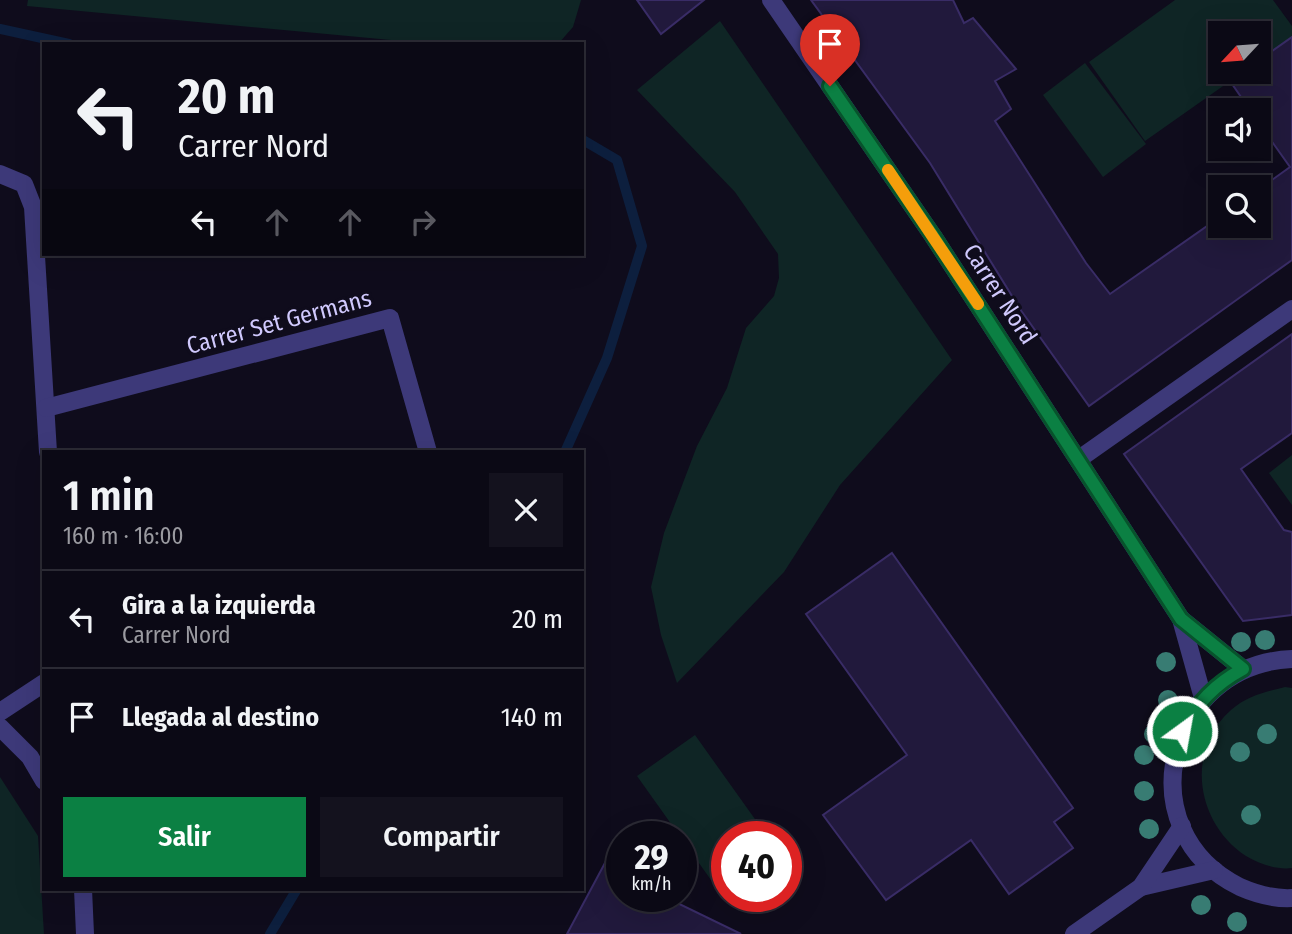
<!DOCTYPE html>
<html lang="es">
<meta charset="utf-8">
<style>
body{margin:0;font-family:"Fira Sans Condensed",sans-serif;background:#14121e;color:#f1f3f6;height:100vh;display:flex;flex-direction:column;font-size:26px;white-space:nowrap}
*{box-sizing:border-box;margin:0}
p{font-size:23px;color:#9a9aa0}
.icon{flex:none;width:38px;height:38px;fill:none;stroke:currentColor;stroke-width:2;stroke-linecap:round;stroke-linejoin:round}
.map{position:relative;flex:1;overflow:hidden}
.details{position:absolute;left:42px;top:450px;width:542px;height:441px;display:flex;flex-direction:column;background:#0b0915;border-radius:0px;box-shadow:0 7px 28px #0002,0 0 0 2px #2b2a34}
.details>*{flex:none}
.top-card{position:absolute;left:42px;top:42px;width:542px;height:214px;border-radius:0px;box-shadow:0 7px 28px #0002,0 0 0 2px #2b2a34;background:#0b0915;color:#f1f3f6;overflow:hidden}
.needle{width:46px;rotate:244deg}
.fabs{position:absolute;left:1208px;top:21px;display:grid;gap:14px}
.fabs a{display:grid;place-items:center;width:63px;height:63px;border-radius:0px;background:#0b0915;box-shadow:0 7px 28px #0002,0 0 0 2px #2b2a34;font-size:35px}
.speed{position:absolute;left:606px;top:821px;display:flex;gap:14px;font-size:35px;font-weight:700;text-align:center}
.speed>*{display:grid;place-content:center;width:91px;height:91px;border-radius:50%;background:#0b0915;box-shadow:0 7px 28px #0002,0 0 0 2px #2b2a34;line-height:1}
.speed small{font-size:18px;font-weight:400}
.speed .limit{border:10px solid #d22;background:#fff;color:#111}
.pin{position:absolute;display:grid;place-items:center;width:60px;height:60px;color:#fff;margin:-72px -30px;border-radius:50% 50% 50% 0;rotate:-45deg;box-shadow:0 0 7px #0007}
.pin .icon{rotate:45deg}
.me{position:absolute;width:77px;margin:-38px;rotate:32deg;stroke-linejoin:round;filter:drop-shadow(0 0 5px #0008)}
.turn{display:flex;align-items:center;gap:24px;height:147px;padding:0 21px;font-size:32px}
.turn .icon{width:91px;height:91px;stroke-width:2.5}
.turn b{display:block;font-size:49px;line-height:60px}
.lanes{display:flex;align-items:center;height:66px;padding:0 21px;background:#0003;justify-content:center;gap:35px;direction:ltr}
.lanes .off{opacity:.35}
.round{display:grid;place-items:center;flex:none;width:74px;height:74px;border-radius:0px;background:#14121e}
.summary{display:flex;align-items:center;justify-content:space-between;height:119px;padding:0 21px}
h1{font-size:42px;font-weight:600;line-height:52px}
.button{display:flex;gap:14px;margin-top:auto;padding:14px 21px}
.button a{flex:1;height:80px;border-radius:0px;background:#0b8043;color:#fff;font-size:28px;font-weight:600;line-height:80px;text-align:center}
.button a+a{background:#14121e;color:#f1f3f6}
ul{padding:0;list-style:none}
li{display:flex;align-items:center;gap:21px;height:98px;padding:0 21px;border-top:2px solid #2b2a34}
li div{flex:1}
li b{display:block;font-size:26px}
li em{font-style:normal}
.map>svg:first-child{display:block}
.green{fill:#0f2525}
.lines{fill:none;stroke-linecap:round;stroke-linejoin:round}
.stream{stroke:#0d1f3e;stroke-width:10}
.building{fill:#21193c;stroke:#392c66;stroke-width:2}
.minor{stroke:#3d3979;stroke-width:18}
.tree{fill:#387c73}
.route-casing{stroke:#07532c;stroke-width:18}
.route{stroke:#0b8043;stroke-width:12}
.slow{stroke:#f59e0b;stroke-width:12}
.labels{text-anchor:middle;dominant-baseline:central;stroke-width:6;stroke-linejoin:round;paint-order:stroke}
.street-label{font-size:24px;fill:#d0c9fd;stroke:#0f0c1c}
</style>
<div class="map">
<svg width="1292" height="934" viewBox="0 0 1292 934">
<rect width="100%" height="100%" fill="#0f0c1c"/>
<g class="green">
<polygon points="28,0 581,0 573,27 558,44 434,44 27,6"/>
<polygon points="1175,0 1273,0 1292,26 1292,37 1258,61 1258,33 1220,33 1220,72 1243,72 1145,141 1089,62"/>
<polygon points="720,21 952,360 840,485 784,572 677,683 661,635 651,587 664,533 697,446 727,388 746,328 774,296 779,278 778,254 735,192 637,90"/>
<polygon points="1085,63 1146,144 1103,177 1043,95"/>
<polygon points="1292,455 1292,505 1269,473"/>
<path d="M1285 687 1292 688V868C1277 870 1259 864 1246 856 1197 824 1184 752 1231 710 1247 696 1265 692 1285 687Z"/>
<polygon points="695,735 767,836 726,836 726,869 711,880 637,776"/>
<polygon points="0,777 38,836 44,934 0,934"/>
</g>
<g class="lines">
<g class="stream">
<polyline points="0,29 69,44"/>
<polyline points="565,452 607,358 642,246 617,160 583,140"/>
<polyline points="270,934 297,889"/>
</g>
</g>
<g class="building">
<polygon points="637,0 704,0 661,34"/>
<polygon points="811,0 953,0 964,23 973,18 1016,69 995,81 1011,109 995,121 1086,263 1110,294 1220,217 1220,226 1258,226 1258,190 1290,167 1258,122 1258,110 1250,110 1230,81 1243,72 1258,72 1258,61 1292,37 1292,260 1089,406 1020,309 930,163"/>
<polygon points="1292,334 1292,433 1241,469 1284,530 1292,532 1292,615 1243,621 1124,454"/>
<polygon points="892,553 1073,808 1054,822 1073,848 1009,894 971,840 886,900 823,815 907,755 806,614"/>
<polygon points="621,833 621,896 663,896 741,934 567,934"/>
</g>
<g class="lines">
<g class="minor">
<polyline points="771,0 933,236 1181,619 1203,698"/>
<polyline points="0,174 24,184 33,207 48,452"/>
<polyline points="46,408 390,318 428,452"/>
<polyline points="1079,459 1292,309"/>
<polyline points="1181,619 1243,669"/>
<path d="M1292 659C1167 664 1125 831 1240 887 1256 894 1274 899 1292 898"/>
<polyline points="0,712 44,683"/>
<polyline points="0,727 30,757 44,781"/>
<polyline points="1141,887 1214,870"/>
<polyline points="83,889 85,934"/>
<polyline points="1074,934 1141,887 1182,826"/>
</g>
</g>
<g class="tree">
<circle cx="1265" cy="640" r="10"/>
<circle cx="1241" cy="642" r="10"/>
<circle cx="1166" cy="662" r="10"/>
<circle cx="1168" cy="700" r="10"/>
<circle cx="1154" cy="734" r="10"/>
<circle cx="1267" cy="734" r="10"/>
<circle cx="1240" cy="752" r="10"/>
<circle cx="1144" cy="755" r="10"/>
<circle cx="1144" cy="791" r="10"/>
<circle cx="1251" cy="815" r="10"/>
<circle cx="1149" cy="829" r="10"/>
<circle cx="1201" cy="905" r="10"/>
<circle cx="1237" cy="922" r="10"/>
</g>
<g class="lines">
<defs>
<path id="route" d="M830 86 933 236 1181 619 1243 669C1215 684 1197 703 1182 731"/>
</defs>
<use href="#route" class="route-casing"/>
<use href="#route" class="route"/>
<polyline class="slow" points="888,170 978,304"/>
</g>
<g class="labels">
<g class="street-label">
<text transform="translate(1000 294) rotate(57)">Carrer Nord</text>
<text transform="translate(279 322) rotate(-15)">Carrer Set Germans</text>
</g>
</g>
</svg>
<div class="fabs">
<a><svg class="needle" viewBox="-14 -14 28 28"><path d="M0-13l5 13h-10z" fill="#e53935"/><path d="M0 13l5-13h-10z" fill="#9a9aa0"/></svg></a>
<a><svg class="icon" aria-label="sound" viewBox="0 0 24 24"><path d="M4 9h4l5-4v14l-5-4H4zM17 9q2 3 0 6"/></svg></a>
<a><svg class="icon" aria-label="search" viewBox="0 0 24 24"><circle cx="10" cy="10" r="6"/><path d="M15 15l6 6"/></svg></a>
</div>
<div class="speed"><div>29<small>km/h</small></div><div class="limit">40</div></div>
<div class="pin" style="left:830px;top:86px;background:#d93025"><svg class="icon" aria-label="arrive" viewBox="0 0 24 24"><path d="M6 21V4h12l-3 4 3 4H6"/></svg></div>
<svg class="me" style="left:1182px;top:731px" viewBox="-20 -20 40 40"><circle r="17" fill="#0b8043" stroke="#fff" stroke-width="3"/><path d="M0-11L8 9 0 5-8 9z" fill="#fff"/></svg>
<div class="top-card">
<div class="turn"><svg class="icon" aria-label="left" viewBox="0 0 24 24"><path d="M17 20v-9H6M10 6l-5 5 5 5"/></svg><div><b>20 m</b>Carrer Nord</div></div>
<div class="lanes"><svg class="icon" aria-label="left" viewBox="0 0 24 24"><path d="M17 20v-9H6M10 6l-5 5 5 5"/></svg><svg class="icon off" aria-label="ahead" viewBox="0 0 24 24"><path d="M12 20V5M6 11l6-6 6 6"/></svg><svg class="icon off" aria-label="ahead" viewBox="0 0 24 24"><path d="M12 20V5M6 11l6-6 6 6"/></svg><svg class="icon off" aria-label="right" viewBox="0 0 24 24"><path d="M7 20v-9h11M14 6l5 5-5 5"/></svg></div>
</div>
<section class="details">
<div class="summary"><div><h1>1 min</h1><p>160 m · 16:00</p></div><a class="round"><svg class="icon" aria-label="close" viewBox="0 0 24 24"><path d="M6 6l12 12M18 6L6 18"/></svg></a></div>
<ul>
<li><svg class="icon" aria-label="left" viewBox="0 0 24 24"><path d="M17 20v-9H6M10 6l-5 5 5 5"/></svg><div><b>Gira a la izquierda</b><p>Carrer Nord</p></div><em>20 m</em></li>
<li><svg class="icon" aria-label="arrive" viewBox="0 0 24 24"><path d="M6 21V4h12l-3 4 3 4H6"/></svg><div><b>Llegada al destino</b></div><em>140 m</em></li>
</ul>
<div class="button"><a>Salir</a><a>Compartir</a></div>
</section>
</div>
